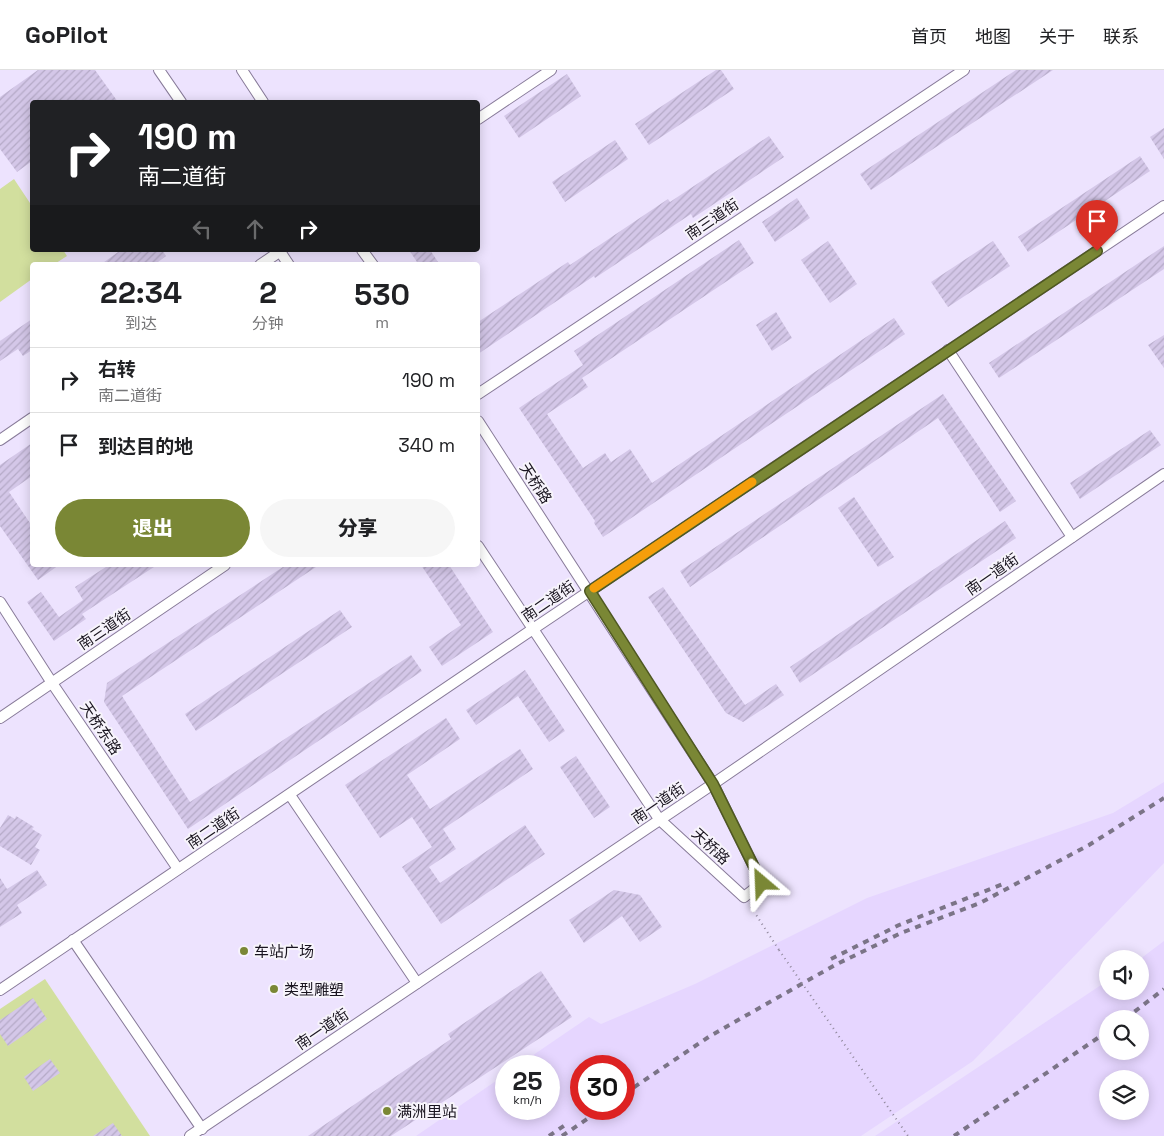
<!DOCTYPE html>
<html lang="zh">
<meta charset="utf-8">
<style>
body{margin:0;font-family:"Space Grotesk","Noto Sans SC",sans-serif;background:#f6f6f6;color:#202124;height:100vh;display:flex;flex-direction:column;font-size:19px;white-space:nowrap}
*{box-sizing:border-box;margin:0}
p{font-size:16px;color:#757577}
.icon{flex:none;width:28px;height:28px;fill:none;stroke:currentColor;stroke-width:2;stroke-linecap:round;stroke-linejoin:round}
.map{position:relative;flex:1;overflow:hidden}
.drawer{position:absolute;left:30px;top:192px;width:450px;height:305px;display:flex;flex-direction:column;background:#fff;border-radius:5px;box-shadow:0 2px 12px #0003}
.drawer>*{flex:none}
.top-card{position:absolute;left:30px;top:30px;width:450px;height:152px;border-radius:5px;box-shadow:0 2px 12px #0003;background:#202124;color:#fff;overflow:hidden}
.tools{position:absolute;left:1099px;top:880px;display:grid;gap:10px}
.tools a{display:grid;place-items:center;width:50px;height:50px;border-radius:50%;background:#fff;box-shadow:0 2px 12px #0003;font-size:25px}
.speed{position:absolute;left:495px;top:985px;display:flex;gap:10px;font-size:25px;font-weight:700;text-align:center}
.speed>*{display:grid;place-content:center;width:65px;height:65px;border-radius:50%;background:#fff;box-shadow:0 2px 12px #0003;line-height:1}
.speed small{font-size:12px;font-weight:400}
.speed .limit{border:8px solid #d22;background:#fff;color:#111}
.pin{position:absolute;display:grid;place-items:center;width:42px;height:42px;color:#fff;margin:-51px -21px;border-radius:50% 50% 50% 0;rotate:-45deg;box-shadow:0 0 5px #0007}
.pin .icon{rotate:45deg}
.me{position:absolute;width:55px;margin:-28px;rotate:334deg;stroke-linejoin:round;filter:drop-shadow(0 0 4px #0008)}
.turn{display:flex;align-items:center;gap:18px;height:105px;padding:0 25px;font-size:22px}
.turn .icon{width:65px;height:65px;stroke-width:2.5}
.turn b{display:block;font-size:35px;line-height:42px}
.lanes{display:flex;align-items:center;height:48px;padding:0 25px;background:#0003;justify-content:center;gap:25px;direction:ltr}
.lanes .off{opacity:.35}
.eta{display:flex;justify-content:space-evenly;align-items:center;height:85px;text-align:center}
.eta b{font-size:30px;font-weight:800;line-height:35px}
.primary-button{display:flex;gap:10px;margin-top:auto;padding:10px 25px}
.primary-button a{flex:1;height:58px;border-radius:30px;background:#7a8735;color:#fff;font-size:20px;font-weight:800;line-height:58px;text-align:center}
.primary-button a+a{background:#f6f6f6;color:#202124}
ul{padding:0;list-style:none}
li{display:flex;align-items:center;gap:15px;height:65px;padding:0 25px;border-top:1px solid #e0e0e0}
li div{flex:1}
li b{display:block;font-size:19px}
li em{font-style:normal}
header{display:flex;align-items:center;gap:30px;box-sizing:border-box;height:70px;padding:0 25px;background:#fff;border-bottom:1px solid #e0e0e0}
header strong{font-size:24px}
nav{display:flex;gap:28px;margin-inline-start:auto;font-size:18px}
.map>svg:first-child{display:block}
.built{fill:#e6d6ff;fill-rule:evenodd}
.green{fill:#d2df9e}
.building{fill:url(#building-hatch)}
.lines{fill:none;stroke-linecap:round;stroke-linejoin:round}
.minor-casing{stroke:#887b99;stroke-width:12}
.path{stroke:#8f879b;stroke-width:2;stroke-dasharray:1 4;stroke-linecap:butt}
.minor{stroke:#fff;stroke-width:10}
.rail{stroke:#7b7487;stroke-width:4;stroke-dasharray:6 6;stroke-linecap:butt}
.path-bridge{stroke:#8f879b;stroke-width:2;stroke-dasharray:1 4;stroke-linecap:butt}
.route-casing{stroke:#4f5822;stroke-width:12}
.route{stroke:#7a8735;stroke-width:9}
.slow{stroke:#f59e0b;stroke-width:9}
.poi-dot{fill:#7a8735;stroke:#f7f4fb;stroke-width:2}
.labels{text-anchor:middle;dominant-baseline:central;stroke-width:4;stroke-linejoin:round;paint-order:stroke}
.street-label{font-size:15px;fill:#19141f;stroke:#f7f4fb}
.poi-label{font-size:15px;fill:#19141f;stroke:#f7f4fb;text-anchor:start}
</style>
<header>
<strong>GoPilot</strong>
<nav><a>首页</a><a>地图</a><a>关于</a><a>联系</a></nav>
</header>
<div class="map">
<svg width="1164" height="1066" viewBox="0 0 1164 1066">
<defs>
<pattern id="building-hatch" width="6" height="6" patternUnits="userSpaceOnUse" patternTransform="scale(1.25)"><rect width="6" height="6" fill="#d4c7e8"/><path d="M-1 1l2-2M0 6l6-6M5 7l2-2" fill="none" stroke="#b5aac7"/></pattern>
</defs>
<rect width="100%" height="100%" fill="#ede3fe"/>
<g class="built">
<path d="M1164 712V793L973 991 861 1066H416L506 1004V1039H549V996H517L589 947 601 954 695 914 867 828 1113 743ZM581 996H624V1039H581Z"/>
<path d="M1164 871V1066H875L1107 911 1108 921H1140V889ZM1108 949H1140V981H1108ZM1108 1009H1140V1041H1108Z"/>
</g>
<g class="green">
<polygon points="14,109 32,136 32,180 63,180 67,186 53,195 32,195 32,209 0,232 0,119"/>
<polygon points="45,909 150,1066 0,1066 0,939"/>
</g>
<g class="building">
<polygon points="38,0 95,0 118,32 32,32 32,91 17,102 0,79 0,27"/>
<polygon points="716,0 721,0 734,19 649,75 635,54"/>
<polygon points="1016,0 1053,0 871,120 860,104"/>
<polygon points="567,4 581,26 519,68 504,46"/>
<polygon points="1164,58 1164,89 1150,67"/>
<polygon points="769,66 784,87 693,148 691,144 595,208 594,206 478,284 478,252 568,192 570,195 668,129 670,132"/>
<polygon points="615,70 628,89 565,132 552,112"/>
<polygon points="1140,86 1150,101 1028,182 1018,167"/>
<polygon points="797,128 810,148 775,172 762,152"/>
<polygon points="739,170 754,193 582,308 588,317 547,344 583,398 605,383 611,392 630,379 652,413 894,248 905,264 603,467 594,453 595,451 519,338 583,295 574,281"/>
<polygon points="828,171 857,214 830,233 801,190"/>
<polygon points="993,171 1010,196 948,237 931,212"/>
<polygon points="1164,176 1164,199 999,308 989,293"/>
<polygon points="121,180 162,180 166,186 154,195 100,195"/>
<polygon points="409,180 430,180 440,195 419,195"/>
<polygon points="776,242 792,268 772,281 756,255"/>
<polygon points="32,249 32,280 23,286 18,279 0,291 0,271"/>
<polygon points="1164,265 1164,298 1148,275"/>
<polygon points="943,324 1016,431 1000,442 938,348 690,517 680,501"/>
<polygon points="1150,360 1161,375 1080,429 1070,413"/>
<polygon points="32,373 32,406 9,422 32,456 32,495 59,495 38,510 0,456 0,395"/>
<polygon points="854,427 894,487 878,497 838,438"/>
<polygon points="1005,451 1016,468 800,613 790,597"/>
<polygon points="109,495 157,495 82,544 86,549 54,571 27,532 41,522 59,547 83,530 75,517"/>
<polygon points="286,495 319,495 122,626 190,732 411,585 422,601 188,759 104,632 107,613"/>
<polygon points="421,495 449,495 493,562 442,596 429,577 461,555"/>
<polygon points="663,517 745,635 776,614 784,625 743,652 726,643 648,527"/>
<polygon points="340,540 352,557 196,661 185,644"/>
<polygon points="525,600 565,661 549,672 518,626 476,655 466,640"/>
<polygon points="446,648 460,669 407,705 430,739 520,679 533,699 443,759 456,779 429,797 440,813 525,755 545,784 441,854 402,797 432,777 412,747 380,768 345,715"/>
<polygon points="576,686 610,737 594,748 560,697"/>
<polygon points="8,745 15,749 16,746 34,757 32,759 42,765 35,777 40,780 31,795 0,776 0,758"/>
<polygon points="37,800 47,815 17,835 22,843 0,857 0,808 7,819"/>
<polygon points="614,820 640,825 662,857 640,872 622,846 584,873 569,850"/>
<polygon points="541,901 572,947 391,1066 308,1066 451,969 448,964"/>
<polygon points="33,928 47,949 8,976 0,964 0,950"/>
<polygon points="50,989 60,1003 33,1021 24,1007"/>
<polygon points="113,1053 122,1066 93,1066"/>
</g>
<g class="lines">
<defs>
<g id="minor">
<polyline points="159,0 181,32"/>
<polyline points="242,0 263,32"/>
<polyline points="478,49 551,0"/>
<polyline points="279,180 289,195"/>
<polyline points="362,180 373,195"/>
<polyline points="260,195 282,180"/>
<polyline points="948,280 1072,467"/>
<polyline points="478,324 964,0"/>
<polyline points="478,351 713,714 762,813 744,827 659,749 478,476"/>
<polyline points="0,370 32,348"/>
<polyline points="0,532 52,613 178,799"/>
<polyline points="0,648 225,495"/>
<polyline points="290,725 417,913"/>
<polyline points="73,870 202,1059"/>
<polyline points="0,920 533,559 1164,136"/>
<polyline points="190,1066 713,714 1164,404"/>
</g>
</defs>
<use href="#minor" class="minor-casing"/>
<polyline class="path" points="751,837 779,880"/>
<use href="#minor" class="minor"/>
<g class="rail">
<polyline points="831,889 899,855 1003,814"/>
<polyline points="1125,949 1164,919"/>
<polyline points="624,1024 710,966 835,895 901,863 980,833 1089,775 1164,728"/>
<polyline points="549,1066 568,1053"/>
<polyline points="562,1066 602,1039"/>
<polyline points="954,1066 1108,961"/>
</g>
<polyline class="path-bridge" points="779,880 908,1066"/>
</g>
<g class="lines">
<defs>
<polyline id="route" points="762,813 713,714 590,521 1097,181"/>
</defs>
<use href="#route" class="route-casing"/>
<use href="#route" class="route"/>
<polyline class="slow" points="594,518 752,412"/>
</g>
<g class="poi-dot">
<circle cx="244" cy="881" r="5"/>
<circle cx="274" cy="919" r="5"/>
<circle cx="387" cy="1041" r="5"/>
</g>
<g class="labels">
<g class="street-label">
<text transform="translate(712 149) rotate(-34)">南三道街</text>
<text transform="translate(536 413) rotate(57)">天桥路</text>
<text transform="translate(992 504) rotate(-35)">南一道街</text>
<text transform="translate(548 531) rotate(-34)">南二道街</text>
<text transform="translate(104 559) rotate(-34)">南三道街</text>
<text transform="translate(101 658) rotate(56)">天桥东路</text>
<text transform="translate(658 733) rotate(-34)">南一道街</text>
<text transform="translate(213 758) rotate(-34)">南二道街</text>
<text transform="translate(711 776) rotate(43)">天桥路</text>
<text transform="translate(322 959) rotate(-34)">南一道街</text>
</g>
<g class="poi-label">
<text x="254" y="881">车站广场</text>
<text x="284" y="919">类型雕塑</text>
<text x="397" y="1041">满洲里站</text>
</g>
</g>
</svg>
<div class="tools">
<a><svg class="icon" aria-label="sound" viewBox="0 0 24 24"><path d="M4 9h4l5-4v14l-5-4H4zM17 9q2 3 0 6"/></svg></a>
<a><svg class="icon" aria-label="search" viewBox="0 0 24 24"><circle cx="10" cy="10" r="6"/><path d="M15 15l6 6"/></svg></a>
<a><svg class="icon" aria-label="layers" viewBox="0 0 24 24"><path d="M12 4l9 5-9 5-9-5zM3 14l9 5 9-5"/></svg></a>
</div>
<div class="speed"><div>25<small>km/h</small></div><div class="limit">30</div></div>
<div class="pin" style="left:1097px;top:181px;background:#d93025"><svg class="icon" aria-label="arrive" viewBox="0 0 24 24"><path d="M6 21V4h12l-3 4 3 4H6"/></svg></div>
<svg class="me" style="left:762px;top:813px" viewBox="-20 -20 40 40"><path d="M0-17L14 15 0 8-14 15z" fill="#7a8735" stroke="#fff" stroke-width="4"/></svg>
<div class="top-card">
<div class="turn"><svg class="icon" aria-label="right" viewBox="0 0 24 24"><path d="M7 20v-9h11M14 6l5 5-5 5"/></svg><div><b>190 m</b>南二道街</div></div>
<div class="lanes"><svg class="icon off" aria-label="left" viewBox="0 0 24 24"><path d="M17 20v-9H6M10 6l-5 5 5 5"/></svg><svg class="icon off" aria-label="ahead" viewBox="0 0 24 24"><path d="M12 20V5M6 11l6-6 6 6"/></svg><svg class="icon" aria-label="right" viewBox="0 0 24 24"><path d="M7 20v-9h11M14 6l5 5-5 5"/></svg></div>
</div>
<section class="drawer">
<div class="eta">
<div><b>22:34</b><p>到达</p></div>
<div><b>2</b><p>分钟</p></div>
<div><b>530</b><p>m</p></div>
</div>
<ul>
<li><svg class="icon" aria-label="right" viewBox="0 0 24 24"><path d="M7 20v-9h11M14 6l5 5-5 5"/></svg><div><b>右转</b><p>南二道街</p></div><em>190 m</em></li>
<li><svg class="icon" aria-label="arrive" viewBox="0 0 24 24"><path d="M6 21V4h12l-3 4 3 4H6"/></svg><div><b>到达目的地</b></div><em>340 m</em></li>
</ul>
<div class="primary-button"><a>退出</a><a>分享</a></div>
</section>
</div>
